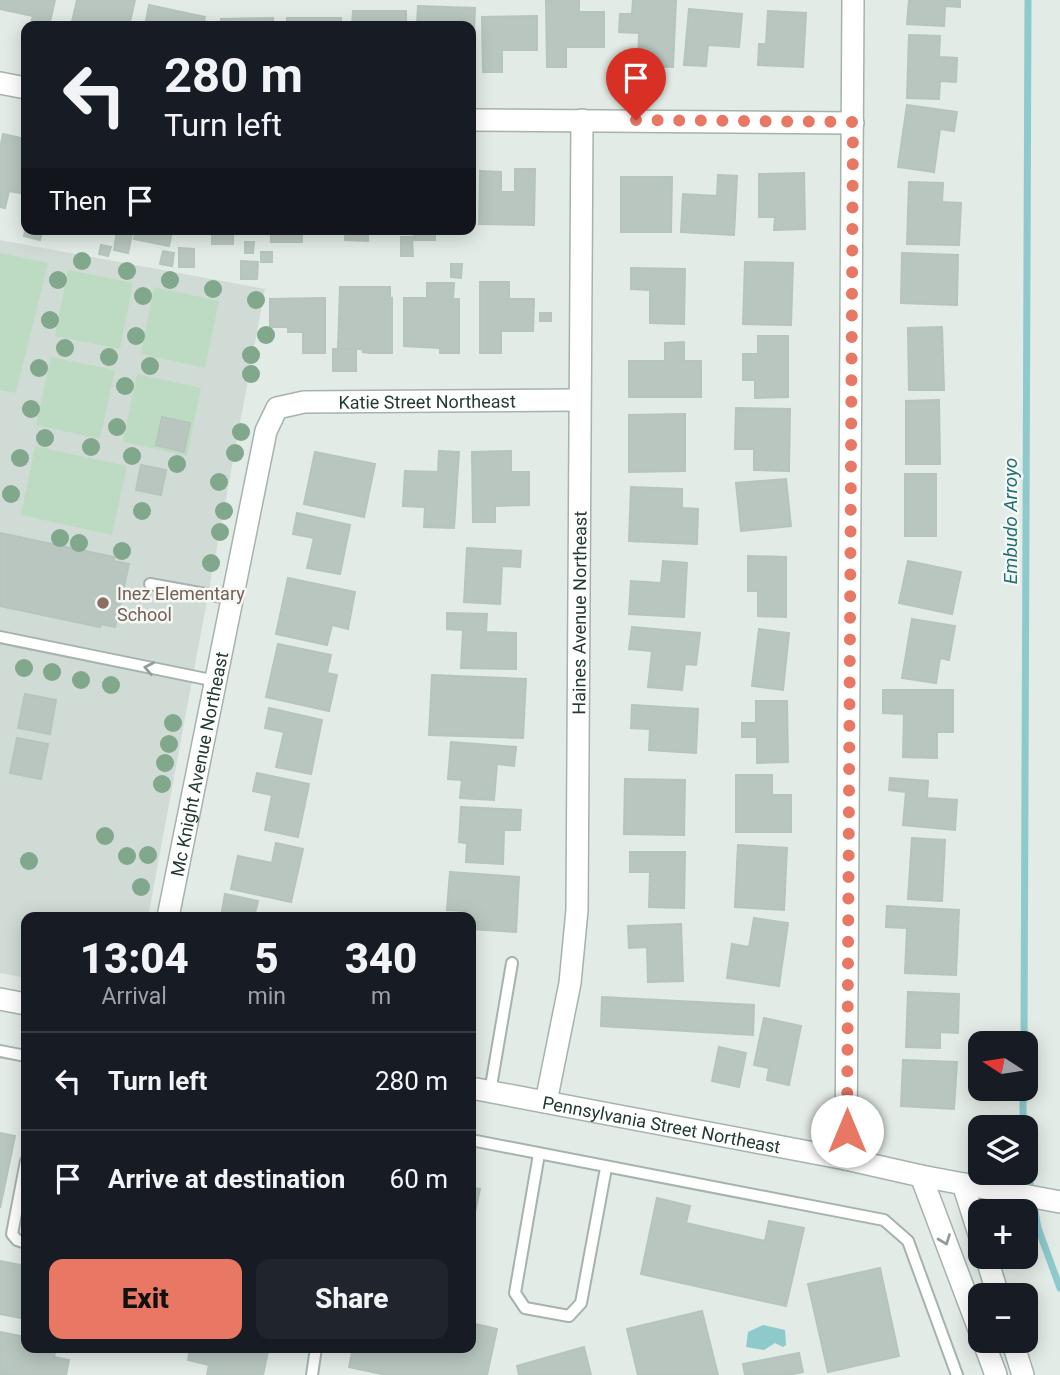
<!DOCTYPE html>
<meta charset="utf-8">
<style>
body{margin:0;font-family:Roboto,sans-serif;background:#20242c;color:#f1f3f6;height:100vh;display:flex;flex-direction:column;font-size:26px;white-space:nowrap}
*{box-sizing:border-box;margin:0}
p{font-size:23px;color:#9ea1a6}
.icon{flex:none;width:38px;height:38px;fill:none;stroke:currentColor;stroke-width:2;stroke-linecap:round;stroke-linejoin:round}
.map{position:relative;flex:1;overflow:hidden}
.side{position:absolute;left:21px;top:912px;width:455px;height:441px;display:flex;flex-direction:column;background:#171b24;border-radius:14px;box-shadow:0 4px 18px #0003}
.side>*{flex:none}
.top-card{position:absolute;left:21px;top:21px;width:455px;height:214px;border-radius:14px;box-shadow:0 4px 18px #0003;background:#171b24;color:#f1f3f6;overflow:hidden}
.needle{width:46px;rotate:282deg}
.buttons{position:absolute;left:968px;top:1031px;display:grid;gap:14px}
.buttons a{display:grid;place-items:center;width:70px;height:70px;border-radius:14px;background:#171b24;box-shadow:0 4px 18px #0003;font-size:35px}
.pin{position:absolute;display:grid;place-items:center;width:60px;height:60px;color:#fff;margin:-72px -30px;border-radius:50% 50% 50% 0;rotate:-45deg;box-shadow:0 0 7px #0007}
.pin .icon{rotate:45deg}
.me{position:absolute;width:77px;margin:-38px;rotate:0deg;stroke-linejoin:round;filter:drop-shadow(0 0 5px #0008)}
.turn{display:flex;align-items:center;gap:24px;height:147px;padding:0 28px;font-size:32px}
.turn .icon{width:91px;height:91px;stroke-width:2.5}
.turn b{display:block;font-size:49px;line-height:60px}
.then{display:flex;align-items:center;height:66px;padding:0 28px;background:#0003;gap:14px;font-size:26px}
.eta{display:flex;justify-content:space-evenly;align-items:center;height:119px;text-align:center}
.eta b{font-size:42px;font-weight:800;line-height:49px}
.action{display:flex;gap:14px;margin-top:auto;padding:14px 28px}
.action a{flex:1;height:80px;border-radius:14px;background:#e87764;color:#111;font-size:28px;font-weight:800;line-height:80px;text-align:center}
.action a+a{background:#20242c;color:#f1f3f6}
ul{padding:0;list-style:none}
li{display:flex;align-items:center;gap:21px;height:98px;padding:0 28px;border-top:2px solid #363941}
li div{flex:1}
li b{display:block;font-size:26px}
li em{font-style:normal}
.map>svg:first-child{display:block}
.built{fill:#d1dbd5}
.green{fill:#bddbc2}
.water{fill:#8ec9cc}
.lines{fill:none;stroke-linecap:round;stroke-linejoin:round}
.stream{stroke:#8ec9cc;stroke-width:7}
.building{fill:#b8c6bf;stroke:#b5c4bd;stroke-width:2}
.service-casing{stroke:#a5b3ac;stroke-width:14}
.minor-casing{stroke:#a5b3ac;stroke-width:24}
.tertiary-casing{stroke:#a5b3ac;stroke-width:24}
.service{stroke:#fff;stroke-width:10}
.minor{stroke:#fff;stroke-width:21}
.tertiary{stroke:#fff;stroke-width:21}
.tree{fill:#81a78c}
.oneway{stroke:#929d98}
.route{stroke:#e87764;stroke-width:12;stroke-dasharray:0 21.6}
.education-dot{fill:#8d6e63;stroke:#f3f8f5;stroke-width:2.5}
.labels{text-anchor:middle;dominant-baseline:central;stroke-width:5;stroke-linejoin:round;paint-order:stroke}
.street-label{font-size:18px;fill:#243b32;stroke:#f3f8f5}
.education-label{font-size:18px;fill:#785e54;stroke:#f3f8f5;text-anchor:start}
.water-label{font-size:19px;font-style:italic;fill:#226e73;stroke:#f3f8f5}
</style>
<div class="map">
<svg width="1060" height="1375" viewBox="0 0 1060 1375">
<rect width="100%" height="100%" fill="#e2ebe6"/>
<polygon class="built" points="0,240 265,289 148,917 26,917 26,978 0,973"/>
<g class="green">
<polygon points="0,253 48,263 16,393 0,390"/>
<polygon points="68,270 133,283 120,349 55,336"/>
<polygon points="154,287 219,301 205,368 141,354"/>
<polygon points="51,357 115,370 100,439 36,425"/>
<polygon points="137,374 201,388 187,456 123,442"/>
<polygon points="35,446 127,466 112,535 21,515"/>
</g>
<polygon class="water" points="763,1325 785,1330 786,1345 783,1347 775,1343 764,1350 746,1347 748,1332"/>
<g class="lines">
<g class="stream">
<polyline points="1024,1043 1028,0"/>
<polyline points="1023,1127 1023,1088"/>
<polyline points="1026,1160 1038,1228 1060,1288"/>
</g>
</g>
<g class="building">
<polygon points="0,0 55,0 49,26 30,26 33,16 0,9"/>
<polygon points="77,0 135,0 129,26 71,26"/>
<polygon points="546,0 579,0 579,12 604,12 604,47 566,47 566,67 547,67"/>
<polygon points="633,0 676,0 673,67 638,66 639,33 619,32 620,14 632,14"/>
<polygon points="909,0 960,0 960,7 945,6 944,26 907,24"/>
<polygon points="149,5 205,17 203,26 145,26"/>
<polygon points="418,6 475,8 473,53 471,53 471,26 417,26"/>
<polygon points="689,9 742,14 739,47 708,45 706,66 684,65"/>
<polygon points="353,11 406,11 406,26 352,26"/>
<polygon points="768,11 806,13 803,67 758,65 759,44 766,44"/>
<polygon points="537,16 537,50 502,50 502,72 483,72 482,17"/>
<polygon points="273,18 274,26 221,26 221,19"/>
<rect x="287" y="18" width="54" height="8"/>
<polygon points="909,35 940,36 939,57 957,58 956,82 940,81 939,99 907,98"/>
<polygon points="907,105 957,112 954,131 940,129 934,172 898,167"/>
<polygon points="3,134 25,139 21,160 26,161 26,194 9,191 5,208 0,207 0,149"/>
<polygon points="515,169 535,169 534,225 479,224 480,171 501,172 501,192 515,192"/>
<polygon points="804,173 805,229 774,230 775,217 759,217 759,174"/>
<polygon points="718,175 737,176 734,235 681,232 683,194 717,196"/>
<polygon points="621,177 672,177 671,232 621,232"/>
<polygon points="909,182 943,183 942,202 961,203 959,245 907,244"/>
<polygon points="26,226 26,229 43,229 40,240 24,236"/>
<polygon points="136,229 179,229 179,232 172,231 169,246 134,239"/>
<polygon points="200,229 254,229 233,230 233,244 212,244 212,230"/>
<rect x="271" y="229" width="31" height="13"/>
<polygon points="345,229 368,229 368,241 345,240"/>
<rect x="414" y="229" width="21" height="11"/>
<polygon points="117,231 132,234 128,253 114,250"/>
<polygon points="401,237 412,237 413,256 401,256"/>
<polygon points="245,242 254,242 253,253 245,253"/>
<polygon points="101,245 111,247 108,256 99,254"/>
<polygon points="179,248 194,249 194,267 179,267"/>
<polygon points="163,251 174,253 172,266 160,264"/>
<rect x="261" y="252" width="11" height="10"/>
<polygon points="902,253 958,255 957,305 901,303"/>
<polygon points="241,261 258,262 257,279 241,279"/>
<polygon points="745,262 793,263 791,325 743,324"/>
<polygon points="451,264 462,264 461,278 451,277"/>
<polygon points="631,268 685,269 684,324 650,323 650,290 631,289"/>
<polygon points="480,282 509,282 509,299 534,299 533,331 501,331 501,353 480,353"/>
<polygon points="427,283 454,283 453,299 459,299 459,353 440,353 440,348 404,346 404,298 427,298"/>
<polygon points="340,287 390,287 390,299 392,298 392,353 370,353 363,352 362,349 338,349"/>
<polygon points="325,298 325,353 303,353 303,332 288,332 288,327 270,327 270,299"/>
<rect x="540" y="313" width="11" height="8"/>
<polygon points="942,327 944,390 909,390 908,328"/>
<polygon points="758,336 788,336 788,397 755,398 755,380 743,380 743,354 758,354"/>
<polygon points="684,342 684,361 701,361 701,397 629,397 629,361 665,361 665,343"/>
<rect x="333" y="349" width="23" height="22"/>
<polygon points="939,400 940,464 906,464 906,401"/>
<polygon points="736,408 790,409 789,471 754,470 754,449 735,449"/>
<polygon points="685,414 685,471 629,472 629,415"/>
<polygon points="162,417 190,423 184,452 156,445"/>
<polygon points="439,451 459,452 454,528 424,527 425,507 403,506 405,471 438,472"/>
<polygon points="511,451 511,472 529,472 529,505 495,506 495,522 473,522 472,452"/>
<polygon points="315,452 375,464 364,517 304,504"/>
<polygon points="141,465 166,470 161,495 136,490"/>
<rect x="905" y="474" width="31" height="62"/>
<polygon points="786,479 791,526 741,531 736,483"/>
<polygon points="631,487 682,489 682,508 698,509 697,544 629,541"/>
<polygon points="297,513 350,525 340,574 307,568 314,538 293,534"/>
<polygon points="0,533 114,557 114,561 129,564 115,627 101,624 100,627 0,606"/>
<polygon points="467,548 521,551 520,567 502,566 500,604 464,602"/>
<polygon points="748,556 786,557 786,617 758,616 758,591 748,591"/>
<polygon points="663,561 687,563 684,617 629,614 631,581 661,583"/>
<polygon points="908,561 961,572 952,614 899,603"/>
<polygon points="288,578 355,592 348,629 332,625 327,645 276,634"/>
<polygon points="447,613 487,614 486,632 516,633 516,669 461,668 463,630 447,629"/>
<polygon points="912,619 955,626 949,660 940,658 936,683 902,678"/>
<polygon points="632,627 700,633 696,665 685,664 682,690 648,687 652,651 629,649"/>
<polygon points="759,629 789,633 783,690 752,686"/>
<polygon points="278,644 331,655 327,673 337,675 329,711 266,697"/>
<polygon points="432,675 526,679 523,738 429,735"/>
<polygon points="883,690 953,690 953,732 937,732 937,758 903,757 904,714 883,713"/>
<polygon points="25,694 56,700 50,734 18,728"/>
<polygon points="756,701 787,701 788,762 757,763 757,737 742,737 742,723 756,723"/>
<polygon points="632,705 698,709 696,753 649,750 650,729 631,728"/>
<polygon points="269,708 322,720 311,774 276,767 284,732 265,728"/>
<polygon points="17,738 48,744 41,779 10,773"/>
<polygon points="451,742 516,747 514,766 497,764 494,800 460,798 462,780 448,779"/>
<polygon points="257,773 309,784 298,837 265,830 272,795 253,791"/>
<polygon points="736,775 772,775 772,795 791,795 791,832 736,832"/>
<polygon points="890,778 928,781 927,798 957,800 955,830 903,825 906,792 889,790"/>
<polygon points="625,779 685,780 684,835 624,834"/>
<polygon points="461,807 521,810 520,830 504,830 503,864 466,862 467,843 459,842"/>
<polygon points="912,838 945,840 942,901 908,899"/>
<polygon points="276,843 303,849 291,902 231,889 238,856 272,863"/>
<polygon points="738,845 787,848 784,910 735,907"/>
<polygon points="630,852 685,852 684,908 649,907 650,872 630,872"/>
<polygon points="450,872 519,877 516,932 471,929 471,917 465,917 465,911 447,910"/>
<polygon points="225,894 258,901 254,917 221,917"/>
<polygon points="887,906 959,910 956,975 905,973 907,928 886,927"/>
<polygon points="754,918 788,923 779,986 727,978 732,944 749,947"/>
<polygon points="681,924 683,981 648,982 647,947 629,948 628,926"/>
<polygon points="908,992 959,994 958,1033 940,1032 940,1048 906,1047"/>
<polygon points="602,997 754,1005 753,1035 601,1026"/>
<polygon points="764,1018 801,1026 789,1085 767,1080 769,1068 754,1065"/>
<polygon points="719,1047 746,1053 739,1087 712,1081"/>
<polygon points="903,1060 957,1062 954,1109 901,1106"/>
<polygon points="0,1133 15,1136 0,1208"/>
<polygon points="471,1187 480,1189 471,1232"/>
<polygon points="657,1198 690,1206 686,1223 765,1241 769,1221 804,1228 786,1306 641,1274"/>
<polygon points="0,1261 26,1266 26,1319 0,1314"/>
<polygon points="880,1268 899,1356 828,1372 808,1284"/>
<polygon points="702,1311 718,1375 638,1375 627,1329"/>
<polygon points="471,1323 497,1329 487,1375 386,1375 349,1367 353,1348 471,1348"/>
<polygon points="0,1332 26,1337 26,1348 56,1348 54,1357 69,1360 66,1375 0,1375"/>
<polygon points="584,1347 591,1375 519,1375 517,1366"/>
<polygon points="190,1348 250,1348 268,1351 263,1375 207,1375 209,1365 188,1360"/>
<polygon points="799,1353 803,1372 788,1375 745,1375 743,1364"/>
</g>
<g class="lines">
<defs>
<g id="service">
<polyline points="150,584 233,599"/>
<polyline points="0,637 216,681"/>
<polyline points="0,1051 26,1056"/>
<polyline points="490,1092 512,963"/>
<polyline points="471,1140 884,1220 908,1241 957,1375"/>
<polyline points="539,1154 515,1293 525,1308 569,1316 581,1303 606,1168"/>
<polyline points="26,1161 12,1234 17,1240 26,1243"/>
<polyline points="312,1375 316,1348"/>
</g>
<g id="minor">
<polyline points="0,83 26,88"/>
<polyline points="471,120 853,123"/>
<path id="s1" d="M168 917 266 431 277 408 304 402 579 400"/>
<path id="s2" d="M546 1102 570 983 577 910 582 120"/>
<polyline points="846,1159 853,0"/>
<polyline points="921,1176 980,1332"/>
<polyline points="963,1184 980,1237"/>
<polyline points="986,1256 998,1295"/>
<polyline points="983,1340 996,1375"/>
<polyline points="1012,1340 1023,1375"/>
</g>
<g id="tertiary">
<polyline points="0,999 26,1004"/>
<path id="s3" d="M471 1088 846 1159 921 1176 1060 1202"/>
</g>
</defs>
<use href="#service" class="service-casing"/>
<use href="#minor" class="minor-casing"/>
<use href="#tertiary" class="tertiary-casing"/>
<use href="#service" class="service"/>
<use href="#minor" class="minor"/>
<use href="#tertiary" class="tertiary"/>
</g>
<g class="tree">
<circle cx="82" cy="261" r="9"/>
<circle cx="127" cy="271" r="9"/>
<circle cx="58" cy="280" r="9"/>
<circle cx="170" cy="280" r="9"/>
<circle cx="213" cy="289" r="9"/>
<circle cx="143" cy="296" r="9"/>
<circle cx="256" cy="300" r="9"/>
<circle cx="50" cy="320" r="9"/>
<circle cx="266" cy="335" r="9"/>
<circle cx="136" cy="336" r="9"/>
<circle cx="65" cy="348" r="9"/>
<circle cx="251" cy="355" r="9"/>
<circle cx="109" cy="357" r="9"/>
<circle cx="150" cy="366" r="9"/>
<circle cx="39" cy="368" r="9"/>
<circle cx="251" cy="374" r="9"/>
<circle cx="125" cy="386" r="9"/>
<circle cx="31" cy="409" r="9"/>
<circle cx="117" cy="427" r="9"/>
<circle cx="241" cy="432" r="9"/>
<circle cx="45" cy="438" r="9"/>
<circle cx="91" cy="447" r="9"/>
<circle cx="235" cy="453" r="9"/>
<circle cx="132" cy="456" r="9"/>
<circle cx="20" cy="458" r="9"/>
<circle cx="177" cy="464" r="9"/>
<circle cx="219" cy="482" r="9"/>
<circle cx="11" cy="494" r="9"/>
<circle cx="142" cy="511" r="9"/>
<circle cx="224" cy="511" r="9"/>
<circle cx="220" cy="532" r="9"/>
<circle cx="60" cy="538" r="9"/>
<circle cx="79" cy="543" r="9"/>
<circle cx="122" cy="551" r="9"/>
<circle cx="211" cy="563" r="9"/>
<circle cx="24" cy="668" r="9"/>
<circle cx="52" cy="672" r="9"/>
<circle cx="81" cy="680" r="9"/>
<circle cx="111" cy="685" r="9"/>
<circle cx="173" cy="723" r="9"/>
<circle cx="169" cy="744" r="9"/>
<circle cx="165" cy="763" r="9"/>
<circle cx="162" cy="784" r="9"/>
<circle cx="105" cy="836" r="9"/>
<circle cx="148" cy="855" r="9"/>
<circle cx="127" cy="856" r="9"/>
<circle cx="29" cy="861" r="9"/>
<circle cx="141" cy="887" r="9"/>
</g>
<defs><path id="oneway-chevron" d="M-2-3.5L2.5 0L-2 3.5" fill="none" stroke-width="1.6" stroke-linecap="round" stroke-linejoin="round" transform="scale(1.75)"/></defs>
<g class="oneway">
<use href="#oneway-chevron" transform="translate(149 668) rotate(-169)"/>
<use href="#oneway-chevron" transform="translate(945 1240) rotate(69)"/>
</g>
<g class="lines">
<polyline class="route" points="636,120 853,122 847,1131"/>
</g>
<circle class="education-dot" cx="103" cy="603" r="7"/>
<g class="labels">
<g class="street-label">
<text stroke="none"><textPath href="#s1" startOffset="672">Katie Street Northeast</textPath></text>
<text stroke="none"><textPath href="#s2" startOffset="492">Haines Avenue Northeast</textPath></text>
<text stroke="none"><textPath href="#s1" startOffset="156">Mc Knight Avenue Northeast</textPath></text>
<text stroke="none"><textPath href="#s3" startOffset="194">Pennsylvania Street Northeast</textPath></text>
</g>
<g class="education-label">
<text x="117" y="593">Inez Elementary<tspan x="117" dy="21">School</tspan></text>
</g>
<g class="water-label">
<text transform="translate(1010 521) rotate(-90)">Embudo Arroyo</text>
</g>
</g>
</svg>
<div class="buttons">
<a><svg class="needle" viewBox="-14 -14 28 28"><path d="M0-13l5 13h-10z" fill="#e53935"/><path d="M0 13l5-13h-10z" fill="#9ea1a6"/></svg></a>
<a><svg class="icon" aria-label="layers" viewBox="0 0 24 24"><path d="M12 4l9 5-9 5-9-5zM3 14l9 5 9-5"/></svg></a>
<a>+</a>
<a>−</a>
</div>
<div class="pin" style="left:636px;top:120px;background:#d93025"><svg class="icon" aria-label="arrive" viewBox="0 0 24 24"><path d="M6 21V4h12l-3 4 3 4H6"/></svg></div>
<svg class="me" style="left:847px;top:1131px" viewBox="-20 -20 40 40"><circle r="19" fill="#fff"/><path d="M0-13L10 11 0 6-10 11z" fill="#e87764"/></svg>
<div class="top-card">
<div class="turn"><svg class="icon" aria-label="left" viewBox="0 0 24 24"><path d="M17 20v-9H6M10 6l-5 5 5 5"/></svg><div><b>280 m</b>Turn left</div></div>
<div class="then">Then<svg class="icon" aria-label="arrive" viewBox="0 0 24 24"><path d="M6 21V4h12l-3 4 3 4H6"/></svg></div>
</div>
<section class="side">
<div class="eta">
<div><b>13:04</b><p>Arrival</p></div>
<div><b>5</b><p>min</p></div>
<div><b>340</b><p>m</p></div>
</div>
<ul>
<li><svg class="icon" aria-label="left" viewBox="0 0 24 24"><path d="M17 20v-9H6M10 6l-5 5 5 5"/></svg><div><b>Turn left</b></div><em>280 m</em></li>
<li><svg class="icon" aria-label="arrive" viewBox="0 0 24 24"><path d="M6 21V4h12l-3 4 3 4H6"/></svg><div><b>Arrive at destination</b></div><em>60 m</em></li>
</ul>
<div class="action"><a>Exit</a><a>Share</a></div>
</section>
</div>
